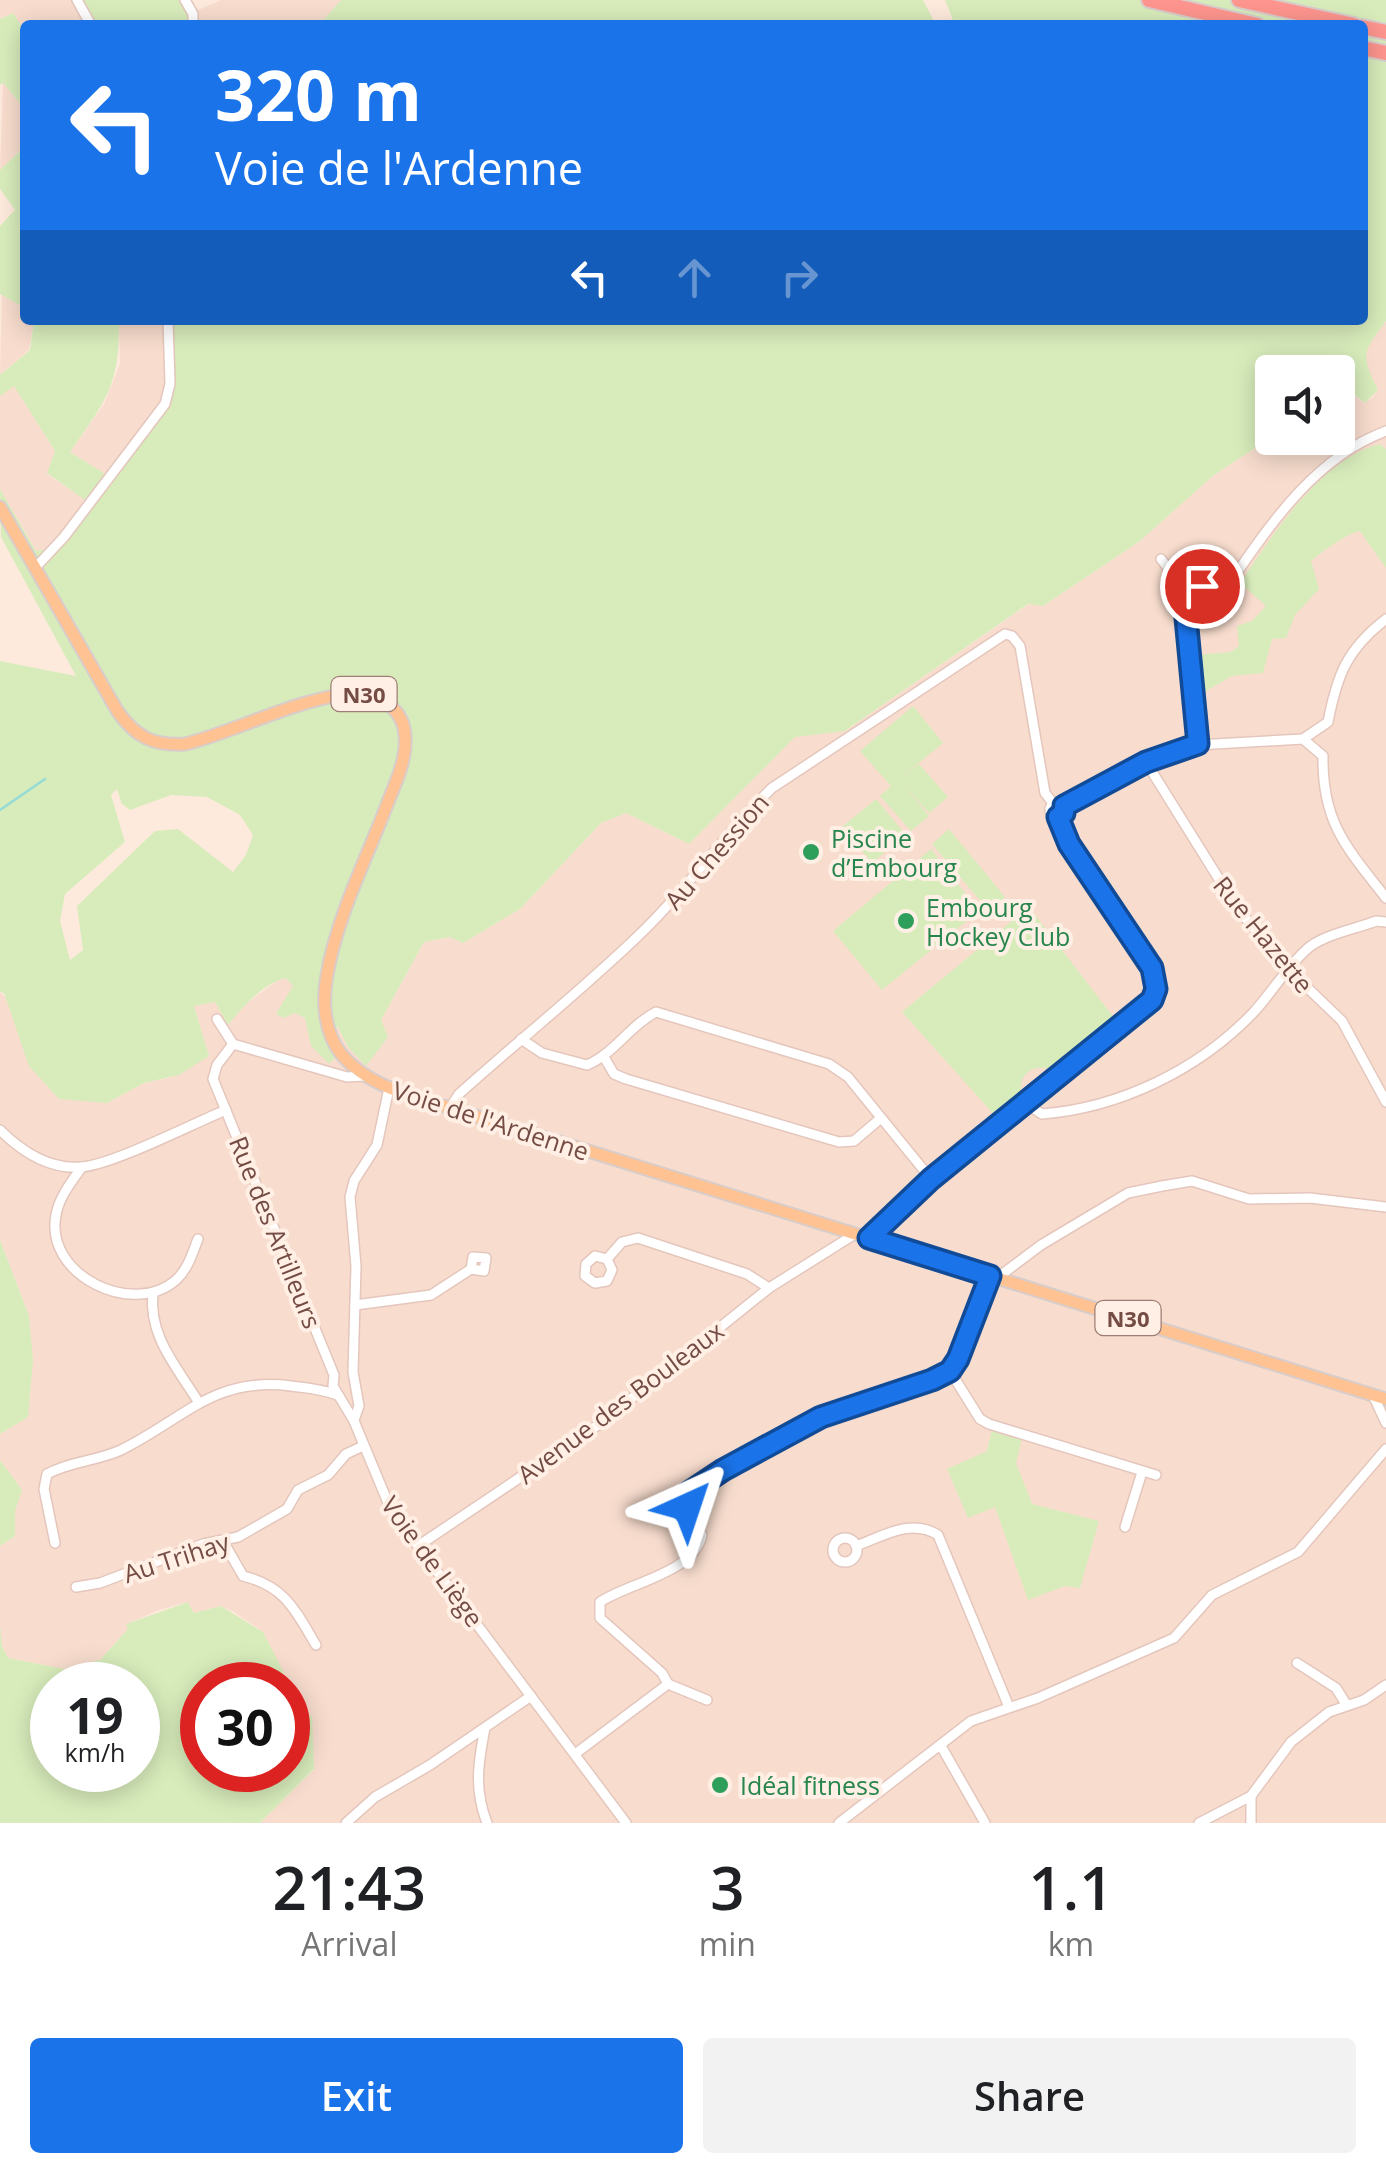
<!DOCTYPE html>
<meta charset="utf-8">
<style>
body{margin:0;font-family:"Open Sans",sans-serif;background:#f2f2f2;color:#202124;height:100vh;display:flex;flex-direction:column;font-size:38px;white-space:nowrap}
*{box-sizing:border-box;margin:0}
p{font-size:32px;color:#757577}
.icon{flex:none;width:55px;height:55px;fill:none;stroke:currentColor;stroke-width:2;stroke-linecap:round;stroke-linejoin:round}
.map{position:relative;height:1823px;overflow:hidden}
.details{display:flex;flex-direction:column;background:#fff;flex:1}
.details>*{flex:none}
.guide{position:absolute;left:20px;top:20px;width:1348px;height:305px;border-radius:10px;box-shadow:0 5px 25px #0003;background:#1a73e8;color:#fff;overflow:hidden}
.controls{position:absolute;left:1255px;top:355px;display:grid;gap:20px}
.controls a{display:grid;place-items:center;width:100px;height:100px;border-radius:10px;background:#fff;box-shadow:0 5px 25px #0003;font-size:50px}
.speed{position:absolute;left:30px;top:1662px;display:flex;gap:20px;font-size:50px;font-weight:700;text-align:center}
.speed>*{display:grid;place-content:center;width:130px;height:130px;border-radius:50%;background:#fff;box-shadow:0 5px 25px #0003;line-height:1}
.speed small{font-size:25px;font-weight:400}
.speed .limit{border:15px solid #d22;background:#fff;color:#111}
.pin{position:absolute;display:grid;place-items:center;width:85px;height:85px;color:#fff;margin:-42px;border:5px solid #fff;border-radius:50%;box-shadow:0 2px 10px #0007}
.me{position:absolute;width:110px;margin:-55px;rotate:42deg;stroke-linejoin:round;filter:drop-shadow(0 0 8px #0008)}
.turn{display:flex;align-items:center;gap:35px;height:210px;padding:0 30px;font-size:45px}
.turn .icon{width:130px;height:130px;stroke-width:2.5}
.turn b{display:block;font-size:70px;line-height:85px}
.lanes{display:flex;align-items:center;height:95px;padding:0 30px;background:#0003;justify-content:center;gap:50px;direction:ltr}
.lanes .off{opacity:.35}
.eta{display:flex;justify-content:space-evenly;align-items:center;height:170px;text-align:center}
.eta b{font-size:60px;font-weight:600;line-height:70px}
.primary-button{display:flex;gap:20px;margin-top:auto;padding:20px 30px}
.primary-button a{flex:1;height:115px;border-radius:10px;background:#1a73e8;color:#fff;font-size:40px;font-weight:600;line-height:115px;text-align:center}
.primary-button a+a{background:#f2f2f2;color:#202124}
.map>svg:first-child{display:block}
.residential{fill:#f8ddce}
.green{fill:#d8ecbb;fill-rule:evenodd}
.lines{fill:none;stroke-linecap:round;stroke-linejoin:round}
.stream{stroke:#96dbd8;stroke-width:2.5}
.minor-casing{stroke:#e4c6bc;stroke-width:12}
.major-casing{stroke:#d8cdcb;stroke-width:15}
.highway-casing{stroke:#d8cdcb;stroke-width:18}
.minor{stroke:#fff;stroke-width:9}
.major{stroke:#ffc292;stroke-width:11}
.highway{stroke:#fe958e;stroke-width:14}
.route-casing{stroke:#114b97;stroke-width:25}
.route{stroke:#1a73e8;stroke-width:18}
.leisure-dot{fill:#2e9e5b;stroke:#ffefe4;stroke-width:4}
.labels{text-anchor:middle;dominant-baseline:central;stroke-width:8;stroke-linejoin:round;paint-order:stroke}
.shield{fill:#ffefe4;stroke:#9e7d74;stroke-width:2.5}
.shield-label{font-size:22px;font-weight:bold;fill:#744c44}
.leisure-label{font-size:25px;fill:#27864d;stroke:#ffefe4;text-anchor:start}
.street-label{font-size:25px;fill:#744c44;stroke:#ffefe4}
</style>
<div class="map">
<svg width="1386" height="1823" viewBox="0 0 1386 1823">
<rect width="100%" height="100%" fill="#feeadd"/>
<g class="residential">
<polygon points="0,0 80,0 94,25 25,25 25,31 13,13 0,19"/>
<polygon points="179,0 189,0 198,10 221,0 341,0 319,25 190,25"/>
<polygon points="3,83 19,102 25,117 25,145 0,170"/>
<polygon points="2,292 25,308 25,320 34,320 29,350 0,375"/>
<polygon points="119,320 173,320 174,391 171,403 113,479 70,452 104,404 120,364"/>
<polygon points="1386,321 1386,1823 260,1823 314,1770 311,1716 288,1710 288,1685 268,1682 283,1673 263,1632 234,1612 220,1606 194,1613 188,1602 159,1610 127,1624 128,1629 100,1660 63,1669 8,1658 2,1646 0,1624 0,1546 15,1536 15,1511 22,1490 0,1460 0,1434 28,1417 29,1316 0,1240 0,992 107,1103 144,1083 169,1078 209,1056 194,1006 215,1002 228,1024 244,1005 278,980 286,978 294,986 277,1013 295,1012 305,1018 311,1046 335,1057 323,1035 338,1027 348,1047 381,1020 424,942 451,937 463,943 520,909 601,823 626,813 689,844 795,736 845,731 1029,604 1043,606 1140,541 1214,475 1266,441 1264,426 1272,417 1272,438 1338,438 1338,372 1316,370 1329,362 1336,365 1343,383 1355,396 1364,403 1372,398 1378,390 1364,362 1364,349"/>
<polygon points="14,385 55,451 47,474 86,500 48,549 36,551 0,489 0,396"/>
</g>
<g class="green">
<polygon points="80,0 179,0 189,11 190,25 94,25"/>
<polygon points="341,0 923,0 936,25 319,25"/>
<path d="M945 0H1386V321C1363 352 1360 354 1378 390L1365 403C1350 392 1343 382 1336 365L1329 362 1315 372H1272V417L1264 426 1266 441 1214 475 1140 541 1043 606 1028 604 845 731 795 737 689 844 626 813 601 823 520 909 463 943 450 937 424 942 381 1020 388 1037 366 1066 348 1047 338 1027 323 1035 335 1058 329 1064 311 1046 305 1018 295 1013 284 1018 276 1014 293 986 286 978C263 983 243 1007 228 1025L215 1002 194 1006 209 1056 179 1075 144 1083 107 1103 59 1099 29 1066 4 993 0 992V661L76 676 1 537 0 489 36 551 48 549 85 500 47 473 55 451 14 386 0 396V375L30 350 34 320H119C120 386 106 400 70 452L113 479 171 403 174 391 173 320H1362V25H955ZM117 789 122 804 130 810 171 795 207 797 240 815 253 835 246 855 233 872 178 829 155 831 77 906 83 950 70 960 60 921 65 894 125 842 111 795Z"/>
<polygon points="13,13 25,31 25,117 19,102 3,83 0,85 0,19"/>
<polygon points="25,146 25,308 0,294 0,226 15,210 0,189 0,170"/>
<path d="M1380 444 1386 449V568L1360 531C1346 534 1323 551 1311 561L1319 589 1295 615 1286 638 1272 639 1263 673 1232 676 1199 695 1196 655 1231 652 1239 646 1237 626 1252 621 1266 606 1240 583C1273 535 1320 459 1380 444Z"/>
<polygon points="913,706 943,743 898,780 919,764 948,797 929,813 903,784 929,816 911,831 880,796 891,786 860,751"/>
<polygon points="876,799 906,835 872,863 842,827"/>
<polygon points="949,829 1005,897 989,911 932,844"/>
<polygon points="931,849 979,911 882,990 833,931"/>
<path d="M1029 907 1115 1019 1055 1072C1035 1060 1014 1075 1023 1098L997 1118 902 1012Z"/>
<polygon points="0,1240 29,1316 33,1361 28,1417 0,1434"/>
<polygon points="992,1430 1022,1438 1016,1463 1032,1504 1099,1521 1080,1588 1065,1586 1028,1600 995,1507 968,1518 947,1469 987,1451"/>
<polygon points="0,1460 22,1490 15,1511 15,1536 0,1546"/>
<path d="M188 1602 194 1613 221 1606 263 1632 284 1673 270 1685H202V1770H288V1710L312 1716 314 1769 260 1823H0V1624L2 1646 8 1658 64 1669 100 1660 128 1629 126 1624ZM52 1685H138V1770H52Z"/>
</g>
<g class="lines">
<polyline class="stream" points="0,810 45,779"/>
<defs>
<g id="minor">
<polyline points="77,0 91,25"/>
<polyline points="185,0 193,14 193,25"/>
<polyline points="1161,559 1186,591"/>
<polyline points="35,568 64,537 165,404 170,384 168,320"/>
<path d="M1386 619C1347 649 1337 675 1328 722L1303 739 1323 756C1322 823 1347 848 1386 898"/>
<path d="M1197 745 1184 597 1186 591 1231 581C1272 522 1316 457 1386 431"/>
<polyline points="1146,762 1237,908 1290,971 1342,1021 1386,1102"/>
<circle cx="1057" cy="810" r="7"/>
<polyline points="1064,806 1146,762 1197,745 1303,739"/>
<polyline points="217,1019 233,1044 347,1077 365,1076"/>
<path d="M521 1039 542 1053 587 1065C614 1054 629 1026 656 1012L829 1064 848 1077 931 1179"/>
<polyline points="233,1044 217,1065 213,1079 334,1375 333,1386 354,1421 391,1510 626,1823"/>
<polyline points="604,1057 614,1074 626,1079 839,1142 854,1141 881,1118"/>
<path d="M1026 1104 1042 1114C1119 1108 1198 1070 1252 1014 1271 994 1286 968 1306 950 1321 935 1356 929 1376 921L1386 922"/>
<path d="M450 1108 459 1094C518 1041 581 991 638 936 687 890 724 834 772 788L1005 634 1012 636 1020 646 1045 793 1053 803"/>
<path d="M0 1130C21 1151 49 1170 82 1167 114 1164 192 1124 226 1110"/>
<path d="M82 1167C72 1181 59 1197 56 1215 44 1275 133 1318 176 1280 188 1269 192 1254 198 1239"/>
<polyline points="869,1239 931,1179 1152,1000 1157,989 1152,968 1069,844 1058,817"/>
<polygon points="595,1256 607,1259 612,1270 607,1281 595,1283 585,1276 586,1264"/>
<polyline points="607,1259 622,1242 638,1238 747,1274 769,1288"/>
<polyline points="997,1278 1041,1245 1128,1193 1162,1186 1192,1181 1249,1199 1310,1198 1386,1207"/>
<path d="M153 1293C148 1336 177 1367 199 1403"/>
<polyline points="355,1305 431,1295 471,1269 484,1271 486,1258 473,1257 471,1269"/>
<polyline points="950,1371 980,1419 989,1424 1156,1475"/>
<polyline points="1373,1395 1386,1423"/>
<polyline points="354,1420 359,1406 353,1372 356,1266 350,1197 354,1181 377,1145 389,1088"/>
<polyline points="1125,1527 1142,1472"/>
<circle cx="845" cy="1550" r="12"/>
<path d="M223 1541 243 1576C285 1586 295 1610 316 1645"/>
<path d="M55 1543 44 1489 47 1474C70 1461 98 1461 121 1450 184 1419 214 1376 291 1386 307 1388 323 1389 337 1395"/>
<polyline points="418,1546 601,1423 769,1288 855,1234"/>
<path d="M856 1546C883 1536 911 1518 938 1535L1009 1707"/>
<polyline points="76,1587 100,1583 203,1544 238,1537 287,1509 298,1490 328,1475 346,1454 363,1446"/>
<polyline points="1297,1663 1336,1688 1346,1704"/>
<path d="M668 1684 662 1673 600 1618V1602C628 1583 694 1573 702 1535 689 1510 676 1503 703 1483L821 1417 950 1371 964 1347 990 1276"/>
<path d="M485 1728C478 1763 474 1790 487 1823"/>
<polyline points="941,1746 985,1823"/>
<polyline points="575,1754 668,1684 707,1700"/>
<polyline points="1251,1796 1251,1823"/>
<polyline points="346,1823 375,1797 430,1765 531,1696"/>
<polyline points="839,1823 971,1721 1038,1698 1174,1638 1212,1595 1298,1552 1386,1449"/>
<polyline points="1199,1823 1251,1796 1291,1742 1329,1712 1364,1700 1386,1685"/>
</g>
<path id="major" d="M0 507 118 712C136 737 153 746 185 744 236 732 310 692 360 694 384 695 404 712 405 736 407 759 396 782 388 802 367 858 337 916 327 975 322 1002 324 1033 342 1055 369 1087 412 1096 450 1108L1386 1399"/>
<g id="highway">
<polyline points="1149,0 1257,25"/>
<polyline points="1239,0 1354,25"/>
<polyline points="1362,27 1386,32"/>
<polyline points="1362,48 1386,53"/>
</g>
</defs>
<use href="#minor" class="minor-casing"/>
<use href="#major" class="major-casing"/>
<use href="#highway" class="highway-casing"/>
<use href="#minor" class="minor"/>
<use href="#major" class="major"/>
<use href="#highway" class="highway"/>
</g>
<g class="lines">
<defs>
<polyline id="route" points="687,1507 687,1494 723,1470 821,1417 932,1380 950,1371 958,1359 990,1276 869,1238 931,1179 1152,1000 1156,989 1152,968 1069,844 1058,817 1064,813 1064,806 1146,762 1198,744 1184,597 1190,588 1202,586"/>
</defs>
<use href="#route" class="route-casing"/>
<use href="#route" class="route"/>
</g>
<g class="leisure-dot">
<circle cx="811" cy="852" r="10"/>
<circle cx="906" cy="921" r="10"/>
<circle cx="720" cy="1785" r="10"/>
</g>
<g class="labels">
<g class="shield">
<rect x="331.5" y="677" width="65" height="34" rx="8"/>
<rect x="1095.5" y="1301" width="65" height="34" rx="8"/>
</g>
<g class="shield-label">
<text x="364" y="694">N30</text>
<text x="1128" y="1318">N30</text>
</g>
<g class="leisure-label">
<text x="831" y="838">Piscine<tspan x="831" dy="29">d’Embourg</tspan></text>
<text x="926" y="907">Embourg<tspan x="926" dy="29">Hockey Club</tspan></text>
<text x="740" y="1785">Idéal fitness</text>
</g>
<g class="street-label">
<text transform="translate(716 851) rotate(-49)">Au Chession</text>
<text transform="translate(1264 934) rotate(51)">Rue Hazette</text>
<text transform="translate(491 1120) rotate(18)">Voie de l'Ardenne</text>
<text transform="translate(276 1232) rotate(68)">Rue des Artilleurs</text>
<text transform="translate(620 1402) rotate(-37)">Avenue des Bouleaux</text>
<text transform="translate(176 1557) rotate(-18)">Au Trihay</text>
<text transform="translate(433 1561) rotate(54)">Voie de Liège</text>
</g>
</g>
</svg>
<div class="controls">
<a><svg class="icon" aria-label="sound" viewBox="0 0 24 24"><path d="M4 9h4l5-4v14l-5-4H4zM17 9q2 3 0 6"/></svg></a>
</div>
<div class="speed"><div>19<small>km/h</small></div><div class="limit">30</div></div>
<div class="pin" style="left:1202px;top:586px;background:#d93025"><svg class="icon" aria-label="arrive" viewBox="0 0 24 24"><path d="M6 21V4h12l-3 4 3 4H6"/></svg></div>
<svg class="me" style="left:687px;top:1507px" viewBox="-20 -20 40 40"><path d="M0-17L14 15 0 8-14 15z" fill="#1a73e8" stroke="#fff" stroke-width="4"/></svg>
<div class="guide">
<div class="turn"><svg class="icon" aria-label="left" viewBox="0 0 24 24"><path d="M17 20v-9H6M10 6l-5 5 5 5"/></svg><div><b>320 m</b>Voie de l'Ardenne</div></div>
<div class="lanes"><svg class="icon" aria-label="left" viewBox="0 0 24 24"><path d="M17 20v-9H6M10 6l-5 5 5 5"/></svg><svg class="icon off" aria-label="ahead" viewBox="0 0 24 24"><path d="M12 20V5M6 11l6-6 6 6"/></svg><svg class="icon off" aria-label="right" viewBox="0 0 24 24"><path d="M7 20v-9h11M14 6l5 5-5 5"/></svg></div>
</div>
</div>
<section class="details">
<div class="eta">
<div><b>21:43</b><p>Arrival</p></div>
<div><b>3</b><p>min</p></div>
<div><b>1.1</b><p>km</p></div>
</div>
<div class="primary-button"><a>Exit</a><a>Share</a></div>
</section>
